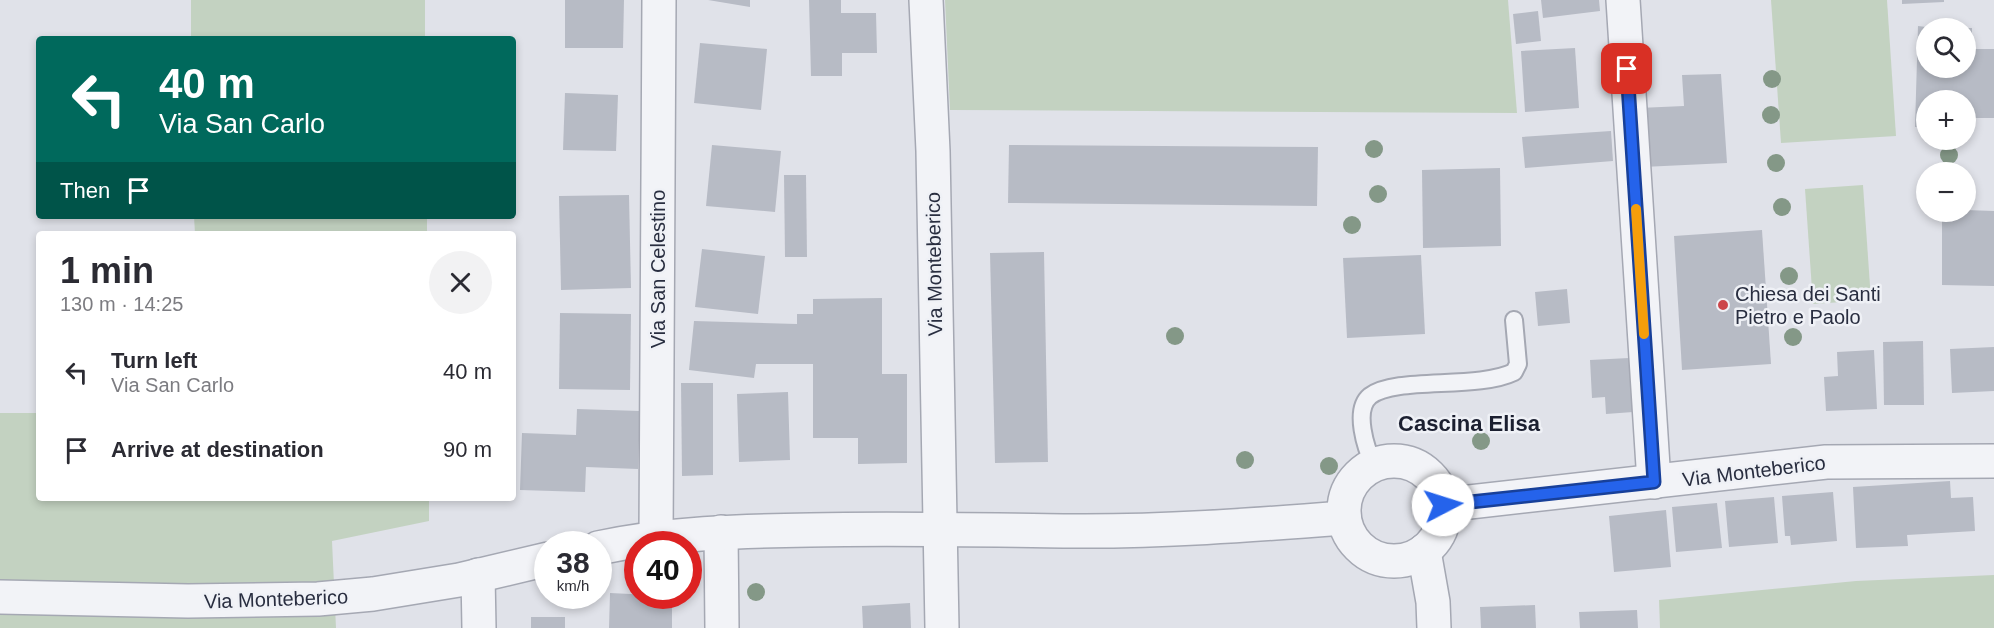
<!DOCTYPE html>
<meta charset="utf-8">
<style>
body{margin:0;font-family:Arial,sans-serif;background:#f2f2f3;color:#2b2b33;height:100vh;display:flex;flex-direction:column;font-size:22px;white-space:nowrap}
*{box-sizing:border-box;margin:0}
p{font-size:20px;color:#7c7c81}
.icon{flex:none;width:33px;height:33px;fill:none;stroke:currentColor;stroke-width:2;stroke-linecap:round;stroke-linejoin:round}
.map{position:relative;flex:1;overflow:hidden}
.drawer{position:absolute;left:36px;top:231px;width:480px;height:270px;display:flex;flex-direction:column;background:#fff;border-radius:6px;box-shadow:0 3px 9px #0003}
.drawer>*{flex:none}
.guide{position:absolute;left:36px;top:36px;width:480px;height:183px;border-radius:6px;box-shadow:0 3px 9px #0003;background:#00695c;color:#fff;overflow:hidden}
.buttons{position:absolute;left:1916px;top:18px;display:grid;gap:12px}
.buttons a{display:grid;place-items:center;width:60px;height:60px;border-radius:50%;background:#fff;box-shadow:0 3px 9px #0003;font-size:30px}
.speed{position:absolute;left:534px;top:531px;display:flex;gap:12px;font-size:30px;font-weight:700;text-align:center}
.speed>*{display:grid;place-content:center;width:78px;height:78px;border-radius:50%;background:#fff;box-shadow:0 3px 9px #0003;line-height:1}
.speed small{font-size:15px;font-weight:400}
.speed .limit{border:9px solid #d22;background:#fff;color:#111}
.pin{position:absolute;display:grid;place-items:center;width:51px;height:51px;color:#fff;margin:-26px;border-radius:12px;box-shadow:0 3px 9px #0006}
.me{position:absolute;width:66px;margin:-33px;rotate:85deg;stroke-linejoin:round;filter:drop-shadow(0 0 4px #0008)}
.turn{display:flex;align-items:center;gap:21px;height:126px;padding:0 24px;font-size:27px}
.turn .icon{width:78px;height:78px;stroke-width:2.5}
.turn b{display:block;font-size:42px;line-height:51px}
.then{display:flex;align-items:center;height:57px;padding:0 24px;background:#0003;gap:12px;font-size:22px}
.round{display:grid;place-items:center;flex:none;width:63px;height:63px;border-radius:32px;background:#f2f2f3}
.headline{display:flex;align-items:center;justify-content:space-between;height:102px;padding:0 24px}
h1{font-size:36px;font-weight:600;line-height:45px}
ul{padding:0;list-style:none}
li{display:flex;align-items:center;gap:18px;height:78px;padding:0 24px}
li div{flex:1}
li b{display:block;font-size:22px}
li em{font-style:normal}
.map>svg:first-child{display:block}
.green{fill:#c3d2c1}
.building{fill:#b7bbc5}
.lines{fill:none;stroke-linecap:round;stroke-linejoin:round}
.service-casing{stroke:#a5a8b3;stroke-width:20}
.minor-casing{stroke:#a5a8b3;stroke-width:36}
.tertiary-casing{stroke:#a5a8b3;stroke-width:36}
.service{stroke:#f2f3f7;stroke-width:16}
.minor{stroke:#f2f3f7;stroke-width:33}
.tertiary{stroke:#f2f3f7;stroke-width:33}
.tree{fill:#849887}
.route-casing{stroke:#184099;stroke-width:15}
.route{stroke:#2563eb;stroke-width:10}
.slow{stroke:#f59e0b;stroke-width:10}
.poi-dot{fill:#cc464a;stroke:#eff1f6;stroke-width:2}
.labels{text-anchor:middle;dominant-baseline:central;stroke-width:5;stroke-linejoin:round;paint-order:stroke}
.street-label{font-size:20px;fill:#292e40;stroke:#eff1f6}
.poi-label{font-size:20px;fill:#292e40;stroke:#eff1f6;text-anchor:start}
.quarter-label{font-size:22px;font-weight:bold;fill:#1b1f30;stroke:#eff1f6}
</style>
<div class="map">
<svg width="1994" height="628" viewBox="0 0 1994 628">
<rect width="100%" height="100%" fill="#e0e2e9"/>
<g class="green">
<rect x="191" y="0" width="234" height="39"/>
<polygon points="945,0 1508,0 1517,113 950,110"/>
<polygon points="1771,0 1887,0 1896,136 1781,143"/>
<polygon points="1863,185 1871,300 1813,304 1805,189"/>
<polygon points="194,216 427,216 427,234 195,234"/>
<polygon points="0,413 39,413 39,498 429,498 429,521 332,541 336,628 0,628"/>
<polygon points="1994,575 1994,628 1660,628 1659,600 1856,581"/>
</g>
<g class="building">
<polygon points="565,0 624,0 623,48 565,48"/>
<polygon points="708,0 750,0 750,7"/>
<polygon points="809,0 841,0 841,13 876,13 877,53 842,53 842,76 811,76"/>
<polygon points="1541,0 1599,0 1600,11 1543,18"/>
<polygon points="1902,0 1944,0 1944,2 1902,4"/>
<polygon points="1538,11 1541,41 1516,44 1513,14"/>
<polygon points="1918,26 1926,27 1926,68 1965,68 1965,28 1972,28 1972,49 1994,49 1994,118 1970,118 1969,128 1965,128 1965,100 1926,100 1926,127 1915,127"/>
<polygon points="700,43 767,49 761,110 694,103"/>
<polygon points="1575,48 1579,108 1525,112 1521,51"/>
<polygon points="1721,74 1727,163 1643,167 1639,108 1684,106 1682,75"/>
<polygon points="565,93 618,95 616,151 563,150"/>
<polygon points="1611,131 1613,161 1525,168 1522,137"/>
<polygon points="712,145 781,151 775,212 706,206"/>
<polygon points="1009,145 1318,147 1317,206 1008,203"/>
<polygon points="1500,168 1501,246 1423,248 1422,170"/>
<polygon points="784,175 806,175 807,257 785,257"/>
<polygon points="629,195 631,288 561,290 559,196"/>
<polygon points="1965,210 1994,211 1994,286 1942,285 1942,212"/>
<polygon points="1762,230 1771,364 1682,370 1674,236"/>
<polygon points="702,249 765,256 758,314 695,307"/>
<polygon points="1044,252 1048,462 995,463 990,253"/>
<polygon points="1421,255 1425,334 1347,338 1343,258"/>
<polygon points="1567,289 1570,323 1538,326 1535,292"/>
<polygon points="882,298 882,374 907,374 907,463 858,464 858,438 813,438 813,364 756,364 754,378 689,370 694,321 797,324 797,314 813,314 813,299"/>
<polygon points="560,313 631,314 630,390 559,389"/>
<polygon points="1923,341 1924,405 1884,405 1883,342"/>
<polygon points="1994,347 1994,391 1952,393 1950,349"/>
<polygon points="1874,350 1877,409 1826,411 1824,377 1838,376 1837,352"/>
<polygon points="1629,358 1633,412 1606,414 1605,397 1592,398 1590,360"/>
<polygon points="681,383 713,383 713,475 682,476"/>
<polygon points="788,392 790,460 739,462 737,394"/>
<polygon points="577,409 640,411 638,469 586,467 585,492 520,490 522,433 576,435"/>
<polygon points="1950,481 1951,498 1973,497 1975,531 1907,535 1908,546 1856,548 1853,487"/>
<polygon points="1833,492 1837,541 1791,545 1790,536 1785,536 1782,496"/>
<polygon points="1774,497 1778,543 1729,547 1725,501"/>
<polygon points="1717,503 1722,548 1676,552 1672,507"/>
<polygon points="1666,510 1671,567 1614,572 1609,516"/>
<polygon points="610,593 672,596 672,628 609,628"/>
<polygon points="910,603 911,628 863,628 862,606"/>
<polygon points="1535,605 1536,628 1481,628 1480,607"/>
<polygon points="1637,610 1638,628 1580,628 1579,612"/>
<rect x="531" y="617" width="34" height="11"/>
</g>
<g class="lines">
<defs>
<path id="service" d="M1374 465C1366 449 1353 410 1370 396 1396 376 1477 390 1514 372L1518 364 1514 320"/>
<g id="minor">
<polyline points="926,0 933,151 942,628"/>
<polyline points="1623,0 1654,482"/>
<polyline points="721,532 722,628"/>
<polyline points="656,538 659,0"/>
<polyline points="1424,551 1433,602 1434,628"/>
<polyline points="478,575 479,628"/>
</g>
<g id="tertiary">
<circle cx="1394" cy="511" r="50"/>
<polyline points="1443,505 1826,462 1994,461"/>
<path d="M598 548C669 533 739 531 810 530 896 528 982 530 1068 531 1160 532 1252 525 1344 518"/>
<polyline points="0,597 188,601 318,599 373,594 459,580 548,559"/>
</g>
</defs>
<use href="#service" class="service-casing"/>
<use href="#minor" class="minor-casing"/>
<use href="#tertiary" class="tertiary-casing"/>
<use href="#service" class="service"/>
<use href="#minor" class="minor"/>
<use href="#tertiary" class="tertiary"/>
</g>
<g class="tree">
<circle cx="1772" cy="79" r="9"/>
<circle cx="1771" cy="115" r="9"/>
<circle cx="1374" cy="149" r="9"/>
<circle cx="1949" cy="155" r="9"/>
<circle cx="1776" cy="163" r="9"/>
<circle cx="1378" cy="194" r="9"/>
<circle cx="1782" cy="207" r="9"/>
<circle cx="1352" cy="225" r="9"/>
<circle cx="1789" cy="276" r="9"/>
<circle cx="1175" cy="336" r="9"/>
<circle cx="1793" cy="337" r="9"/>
<circle cx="1481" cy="441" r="9"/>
<circle cx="1245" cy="460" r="9"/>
<circle cx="1329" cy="466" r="9"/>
<circle cx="756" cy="592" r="9"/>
</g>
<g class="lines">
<defs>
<polyline id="route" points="1443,505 1654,482 1627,69"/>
</defs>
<use href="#route" class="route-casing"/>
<use href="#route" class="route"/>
<polyline class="slow" points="1636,209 1644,334"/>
</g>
<circle class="poi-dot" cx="1723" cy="305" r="6"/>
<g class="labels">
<g class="street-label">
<text transform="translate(934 264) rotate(-91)">Via Monteberico</text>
<text transform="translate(658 269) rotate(-90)">Via San Celestino</text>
<text transform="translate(1754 471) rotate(-7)">Via Monteberico</text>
<text transform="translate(276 599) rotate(-2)">Via Monteberico</text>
</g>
<g class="poi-label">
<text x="1735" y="294">Chiesa dei Santi<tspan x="1735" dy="23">Pietro e Paolo</tspan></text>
</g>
<g class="quarter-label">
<text x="1469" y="423">Cascina Elisa</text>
</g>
</g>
</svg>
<div class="buttons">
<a><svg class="icon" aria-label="search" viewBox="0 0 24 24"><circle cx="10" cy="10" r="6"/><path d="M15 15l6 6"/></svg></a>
<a>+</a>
<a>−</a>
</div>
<div class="speed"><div>38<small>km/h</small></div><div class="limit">40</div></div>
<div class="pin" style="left:1627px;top:69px;background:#d93025"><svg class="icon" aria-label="arrive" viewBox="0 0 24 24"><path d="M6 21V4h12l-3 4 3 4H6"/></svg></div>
<svg class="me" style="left:1443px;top:505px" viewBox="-20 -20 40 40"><circle r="19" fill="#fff"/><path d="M0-13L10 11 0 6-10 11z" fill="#2563eb"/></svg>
<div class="guide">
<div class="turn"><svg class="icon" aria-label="left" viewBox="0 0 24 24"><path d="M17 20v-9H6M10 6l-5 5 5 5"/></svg><div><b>40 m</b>Via San Carlo</div></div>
<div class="then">Then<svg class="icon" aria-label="arrive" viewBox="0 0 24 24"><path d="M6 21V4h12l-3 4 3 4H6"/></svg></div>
</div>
<section class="drawer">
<div class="headline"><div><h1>1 min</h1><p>130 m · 14:25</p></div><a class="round"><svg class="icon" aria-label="close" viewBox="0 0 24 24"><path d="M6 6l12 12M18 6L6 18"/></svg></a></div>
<ul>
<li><svg class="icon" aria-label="left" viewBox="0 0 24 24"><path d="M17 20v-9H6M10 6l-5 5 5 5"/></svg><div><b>Turn left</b><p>Via San Carlo</p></div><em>40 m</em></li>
<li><svg class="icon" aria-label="arrive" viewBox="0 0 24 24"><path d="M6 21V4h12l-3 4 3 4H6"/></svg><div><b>Arrive at destination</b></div><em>90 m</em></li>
</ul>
</section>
</div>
